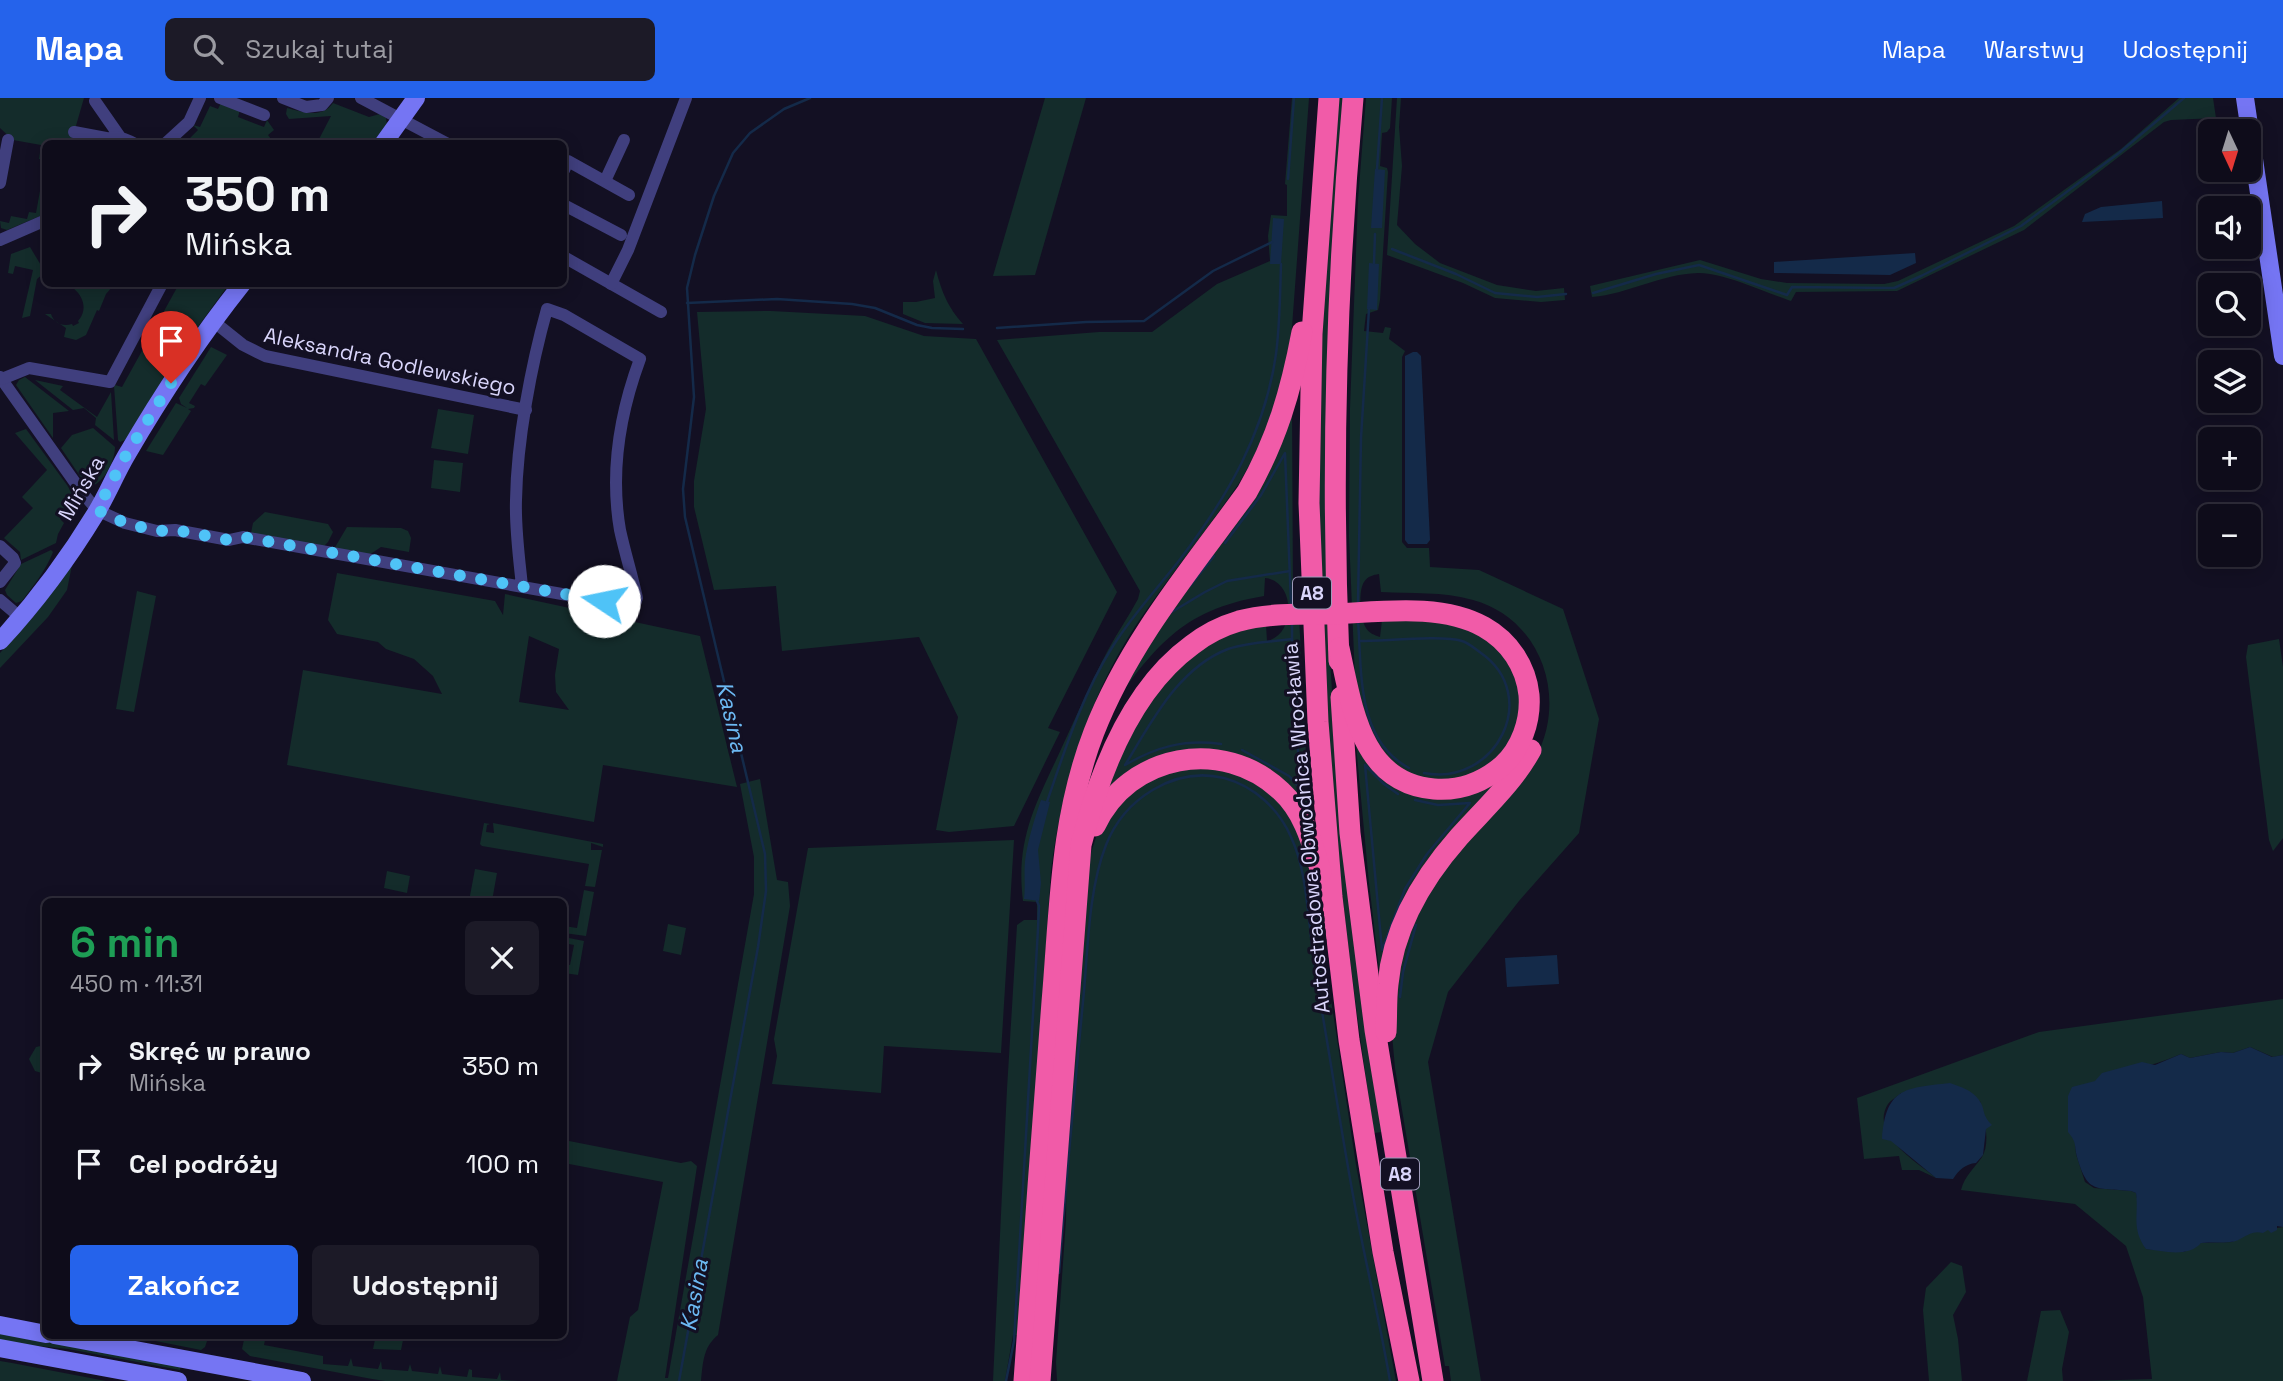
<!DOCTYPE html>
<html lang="pl">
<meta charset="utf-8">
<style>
body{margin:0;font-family:"Space Grotesk",sans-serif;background:#1c1a27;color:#f1f3f6;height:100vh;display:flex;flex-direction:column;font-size:26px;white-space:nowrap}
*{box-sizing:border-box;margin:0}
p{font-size:23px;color:#9b9ba2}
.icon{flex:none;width:38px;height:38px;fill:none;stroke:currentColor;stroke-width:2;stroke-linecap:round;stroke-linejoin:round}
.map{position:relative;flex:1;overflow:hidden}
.side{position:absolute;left:42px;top:800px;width:525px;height:441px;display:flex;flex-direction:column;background:#0e0c1a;border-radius:10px;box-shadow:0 4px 18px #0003,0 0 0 2px #2e2c39}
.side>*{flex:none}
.hud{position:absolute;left:42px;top:42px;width:525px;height:147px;border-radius:10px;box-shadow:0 4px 18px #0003,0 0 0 2px #2e2c39;background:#0e0c1a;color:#f1f3f6;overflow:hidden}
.needle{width:46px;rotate:176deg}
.tools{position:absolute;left:2198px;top:21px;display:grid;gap:14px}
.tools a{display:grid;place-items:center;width:63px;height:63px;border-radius:10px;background:#0e0c1a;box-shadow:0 4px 18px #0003,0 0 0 2px #2e2c39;font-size:35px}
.pin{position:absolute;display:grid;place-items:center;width:60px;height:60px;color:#fff;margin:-72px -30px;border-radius:50% 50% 50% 0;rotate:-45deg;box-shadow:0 0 7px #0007}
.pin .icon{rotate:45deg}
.me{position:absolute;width:77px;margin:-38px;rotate:281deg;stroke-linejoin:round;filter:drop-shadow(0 0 5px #0008)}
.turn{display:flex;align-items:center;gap:24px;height:147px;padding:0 28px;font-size:32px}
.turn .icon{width:91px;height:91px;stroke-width:2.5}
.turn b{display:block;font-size:49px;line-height:60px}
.round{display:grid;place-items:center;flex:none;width:74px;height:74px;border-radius:10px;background:#1c1a27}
.headline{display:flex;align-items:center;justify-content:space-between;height:119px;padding:0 28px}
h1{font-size:42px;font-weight:700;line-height:52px;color:#1e9e55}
.action{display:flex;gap:14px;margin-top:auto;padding:14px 28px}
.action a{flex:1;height:80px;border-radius:10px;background:#2563eb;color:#fff;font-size:28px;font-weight:700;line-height:80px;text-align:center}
.action a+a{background:#1c1a27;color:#f1f3f6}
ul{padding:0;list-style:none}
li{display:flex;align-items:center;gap:21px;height:98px;padding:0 28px}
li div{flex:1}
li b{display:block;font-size:26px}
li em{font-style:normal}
header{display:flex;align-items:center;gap:42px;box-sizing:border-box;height:98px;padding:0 35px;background:#2563eb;color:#fff}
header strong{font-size:33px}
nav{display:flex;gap:38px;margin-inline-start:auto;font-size:24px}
.search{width:490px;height:63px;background:#1c1a27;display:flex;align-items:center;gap:18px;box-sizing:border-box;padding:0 24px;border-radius:10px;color:#9b9ba2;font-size:26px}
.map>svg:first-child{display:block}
.green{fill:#142c2b;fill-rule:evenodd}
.water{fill:#142a49}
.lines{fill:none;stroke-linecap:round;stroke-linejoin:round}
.stream{stroke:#142a49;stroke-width:2.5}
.street{stroke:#403f7e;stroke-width:12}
.secondary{stroke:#7575f3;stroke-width:18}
.highway{stroke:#f15ba8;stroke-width:21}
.route{stroke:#4fc3f7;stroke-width:12;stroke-dasharray:0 21.6}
.labels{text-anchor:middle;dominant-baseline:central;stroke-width:6;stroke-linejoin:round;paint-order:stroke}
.shield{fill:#131023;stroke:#9e9aba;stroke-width:2}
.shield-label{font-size:19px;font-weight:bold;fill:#d9d5fb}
.street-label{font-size:21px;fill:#d9d5fb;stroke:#131023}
.water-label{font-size:23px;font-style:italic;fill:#6cb9f3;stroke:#131023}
</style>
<header>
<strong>Mapa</strong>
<div class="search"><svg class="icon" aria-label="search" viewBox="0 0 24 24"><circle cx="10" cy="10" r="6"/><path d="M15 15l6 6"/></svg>Szukaj tutaj</div>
<nav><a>Mapa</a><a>Warstwy</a><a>Udostępnij</a></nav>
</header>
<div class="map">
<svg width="2283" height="1283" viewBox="0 0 2283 1283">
<rect width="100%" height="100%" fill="#131023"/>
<g class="green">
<polygon points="0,0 84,0 71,45 46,46 45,62 39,61 41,47 13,42 0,30"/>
<polygon points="1045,0 1086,0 1035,177 993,178"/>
<path d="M1292 0H1309L1292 229C1284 284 1268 338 1239 385 1209 429 1175 471 1145 514 1091 590 1063 681 1051 772L1020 1237H1013L1005 1283H993L1007 991 1017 827 1024 822H1037V804L1023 803C1015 740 1037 704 1062 649 1077 617 1091 584 1108 552 1117 535 1129 518 1138 501L1140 493 997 242 1099 234H1152L1217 186 1270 163 1268 138 1271 117 1287 118V87L1285 86Z"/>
<path d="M1336 0H1344L1328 528 1335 642 1382 1034 1374 1035C1343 830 1320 625 1318 418 1316 278 1327 139 1336 0Z"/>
<path d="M1366 0H1392L1390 30 1387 34 1382 35 1380 68 1387 70 1388 74 1380 202 1378 212 1366 216 1364 233 1383 235 1385 229 1391 230 1389 241 1405 253 1402 259V444L1407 450H1429L1430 469 1479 472 1563 511 1599 621 1579 735 1519 803 1448 894 1428 964 1481 1283H1451L1449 1268H1445L1395 970 1392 936 1396 869 1428 790 1538 655C1567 595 1539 520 1473 502 1443 493 1411 496 1381 494L1379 476C1373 477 1368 478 1364 484 1358 493 1360 521 1366 530 1369 535 1374 537 1380 539L1382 522 1449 523 1496 545 1521 589 1519 629 1496 665 1458 684 1407 678 1374 648 1355 581 1349 438 1350 310 1358 102Z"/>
<polygon points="1397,0 1401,0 1399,29 1402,68 1397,127 1415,146 1440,165 1497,187 1536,193 1564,190 1565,202 1541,204 1495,200 1463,185 1387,157"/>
<path d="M2179 0H2213L2216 20 2171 22 2164 24 2024 132 1897 193 1796 194 1791 203C1767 195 1722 174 1698 175 1661 176 1628 196 1592 199L1590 188 1700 162 1761 181 1787 185 1884 186 1898 183 2014 128 2121 51Z"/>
<polygon points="221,5 240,12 238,19 264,29 267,22 274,32 268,37 274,45 184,46 198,32 193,27 200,29 210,8 218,11"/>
<path d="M333 5 369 19 380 16 386 20 387 27 372 45H317L331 18 289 21 286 16 287 10C303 14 322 21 333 5Z"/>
<polygon points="45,65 45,116 7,132 1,130 0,123 9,125 11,118 27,121 29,114 36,115"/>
<polygon points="30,149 45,174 37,181 30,218 22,220 33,172 15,168 13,176 8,175 11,156"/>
<path d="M936 172C942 195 948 209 963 226L925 225 903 216V204H916L935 200 933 183Z"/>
<path d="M67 186H106L112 189 106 196 99 213 97 212 86 237 76 242 64 239 66 230 45 216H51C54 225 62 229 72 226L73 228 79 225 78 223C90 210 81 193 67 186Z"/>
<polygon points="179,186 229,186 184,248 125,342 120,344 118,342 114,288 115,287 122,289"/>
<polygon points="771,213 865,218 924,238 976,241 1117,494 1048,630 1060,634 1014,728 949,734 936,732 958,619 919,539 782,553 776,488 714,492 694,409 694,383 706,311 697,214"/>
<polygon points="211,249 227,257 205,288 201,286 189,305 195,308 194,310 188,311 191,313 163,357 146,353 176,305 187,310 181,306 179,300"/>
<polygon points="25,279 69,313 53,315 53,340 16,287 19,282"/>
<polygon points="35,282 63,288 60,292 97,319 111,294 114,342 95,327 96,320 84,310 73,312"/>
<path d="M1292 308 1293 498H1298L1309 717 1220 654 1104 700 1121 651 1166 580 1217 538 1266 527 1267 543C1296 537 1296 483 1265 480L1264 498C1179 512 1154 551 1106 616Z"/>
<polygon points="438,311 474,317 468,356 431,350"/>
<path d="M93 330 115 349C115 362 105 383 92 388L84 384 61 350 72 337Z"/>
<polygon points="26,331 67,387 78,405 72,415 66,411 60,421 64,425 58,436 56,445 21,462 20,454 4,440 33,410 22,399 47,372 15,335"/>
<polygon points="434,362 463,365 460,394 431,390"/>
<polygon points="265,414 328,426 333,434 328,444 323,449 251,435 253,425"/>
<polygon points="347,429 401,430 408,433 411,440 409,454 381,449 369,457 334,451"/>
<path d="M51 452 53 454C46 472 33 488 22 503L16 505 7 497 5 492 21 466Z"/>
<polygon points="72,467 67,492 48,519 0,570 0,555 34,518"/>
<path d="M337 475 495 503 503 517 505 496 700 538 737 689 603 667 594 724 287 667 303 572 442 596 433 578 414 561 386 551 378 544 337 536 328 522ZM529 538 559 551 555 577 556 594 569 612 519 604Z"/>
<polygon points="137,493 156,498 134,614 116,611"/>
<polygon points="2279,541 2283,569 2283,740 2273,753 2269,742 2246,559 2248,547"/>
<polygon points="1514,543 1528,645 1454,735 1380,879 1369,785 1356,647 1442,699 1525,640"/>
<polygon points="1184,668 1239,674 1285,707 1310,762 1356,1067 1396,1283 1057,1283 1056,1264 1066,1122 1067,1024 1087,767 1100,727 1134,688"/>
<path d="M760 681 777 782 788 784 790 808 718 1237C703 1249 703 1265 701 1283H617L630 1219 638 1212 663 1084 564 1065V1042L681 1065 691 1063 697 1068 665 1280H668L754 796V759L740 686Z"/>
<polygon points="484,725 490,726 487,727 486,734 494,735 493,725 603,746 603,749 591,745 591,752 602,752 595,789 585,788 589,766 482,748 480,746"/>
<polygon points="1014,742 1001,955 884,948 881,995 772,986 777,958 774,941 808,750"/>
<polygon points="475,771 497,775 492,803 469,803"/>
<polygon points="387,773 410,778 407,795 384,790"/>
<polygon points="584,792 594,794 586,838 564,835 564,828 577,830"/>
<polygon points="668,826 686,830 681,857 663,853"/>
<polygon points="564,839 584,843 578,877 564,875 564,866 570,867 574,847 564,845"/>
<path d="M2283 901V957L2273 959 2250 949 2233 955 2221 954 2190 960 2181 956C2150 970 2116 974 2084 988L2075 1043 2076 1056 2085 1084 2094 1090 2131 1093 2136 1095 2146 1151 2184 1154 2201 1145 2232 1144 2247 1135 2283 1129V1283H2085L2152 1281 2143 1199 2126 1148 2075 1106 1961 1092C1965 1077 1974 1071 1982 1059 1991 1044 1984 1019 1980 1003L1901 995C1898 998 1891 1002 1888 1006 1869 1036 1917 1064 1936 1080L1919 1072H1902L1899 1058 1864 1061 1857 1000 2039 934Z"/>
<polygon points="45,947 45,976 35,973 29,961 36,949"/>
<polygon points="1951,1164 1962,1168 1966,1194 1953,1217 1958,1241 1962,1283 1929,1283 1923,1212 1926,1190"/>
<polygon points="2060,1212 2069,1234 2062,1271 2063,1283 2027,1283 2041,1213"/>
<polygon points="0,1233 181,1266 180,1272 68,1251 0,1244"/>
<polygon points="125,1237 209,1237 205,1249 201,1252"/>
<polygon points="245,1237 266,1237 264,1247 323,1258 323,1266 348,1268 351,1260 353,1268 378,1271 381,1263 382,1271 408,1273 410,1266 412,1273 438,1276 440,1268 442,1276 467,1279 469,1271 472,1272 472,1279 497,1281 500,1274 501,1282 519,1283 385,1283 372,1281 250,1258 242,1251"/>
<polygon points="376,1237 404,1237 401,1252 373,1251"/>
<polygon points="0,1263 12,1265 106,1283 0,1283"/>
</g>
<g class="water">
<polygon points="1375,71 1385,72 1382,130 1371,130"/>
<polygon points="2162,103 2163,120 2082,124 2085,116 2101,109"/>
<polygon points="1273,120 1284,121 1281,166 1270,166"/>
<polygon points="1915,155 1916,165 1890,177 1774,175 1774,164"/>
<polygon points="1369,165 1379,166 1377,212 1367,211"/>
<polygon points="1413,254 1417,254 1421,258 1430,442 1427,446 1408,446 1405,442 1405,258"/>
<path d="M1041 702 1050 704 1038 752 1041 785 1039 803 1024 801C1026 786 1023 772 1026 756 1029 739 1035 719 1041 702Z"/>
<polygon points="1557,857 1559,886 1507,889 1505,860"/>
<path d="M2250 949 2272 959 2283 957V1129L2277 1128V1132L2271 1135 2268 1132 2263 1135C2248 1131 2244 1143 2230 1144 2221 1145 2211 1144 2201 1145 2188 1160 2163 1153 2146 1151 2131 1130 2139 1118 2136 1095L2131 1093C2096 1089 2088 1097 2077 1059 2074 1046 2077 1045 2068 1034V998L2072 989 2095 983 2102 975 2142 964 2155 967 2181 956 2190 960 2221 954 2233 955Z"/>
<path d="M1950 985C1961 989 1972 992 1979 1002 1986 1012 1981 1016 1992 1027L1986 1031 1983 1057 1976 1065C1965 1066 1959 1072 1953 1081L1936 1080 1891 1043 1882 1041C1886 990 1904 990 1950 985Z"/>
</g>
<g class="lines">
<g class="stream">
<polyline points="1377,71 1382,0"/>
<polyline points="1288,81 1294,0"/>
<polyline points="1392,151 1456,176 1495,195 1537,199 1566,196"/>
<polyline points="1374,165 1375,136"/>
<polyline points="1593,195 1656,176 1699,167 1787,197 1792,189 1894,190 1921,178 2021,128 2119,55 2184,0"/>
<polyline points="687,205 777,201 852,206 875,210 917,227 932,230 963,231"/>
<polyline points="997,230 1086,224 1144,223 1213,173 1272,144"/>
<polyline points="1225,445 1261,397 1285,355 1291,506"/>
<polyline points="1190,488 1214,458"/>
<polyline points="1358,505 1361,340 1369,211"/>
<polyline points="1170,515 1205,494 1227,483 1290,473"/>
<path d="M1358 522C1362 574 1356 642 1409 670"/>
<polyline points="1292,523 1292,541"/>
<path d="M1361 543C1384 543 1443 537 1462 543 1469 545 1475 551 1481 555 1542 598 1496 689 1424 675"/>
<path d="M1221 646C1184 641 1156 649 1125 667 1151 625 1178 570 1228 551 1248 544 1271 544 1292 541L1300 690 1289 678 1242 652"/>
<polyline points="1398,696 1384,686 1365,667 1382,852 1405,791 1427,756 1470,705 1438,707 1415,702"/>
<path d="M1047 704C1065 651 1083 595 1113 548 1133 516 1159 489 1181 460 1228 398 1265 334 1276 256 1280 226 1280 196 1281 166"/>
<polyline points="1400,899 1403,874 1416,827"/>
<path d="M1059 1175C1066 1081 1075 987 1084 893 1088 847 1089 790 1106 747 1124 701 1174 668 1224 680 1254 688 1279 711 1291 739 1304 767 1306 798 1310 829 1312 853 1316 877 1320 902 1332 970 1342 1039 1355 1108 1366 1167 1380 1224 1390 1283"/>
<polyline points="679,1283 758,849 766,793 765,756 685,419 683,391 694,299 687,190 695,157 714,98 733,55 750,35 784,11 810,0"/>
<polyline points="1006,1283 1014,1243 1038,831 1039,808 1037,803"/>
</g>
<g class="street">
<polyline points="220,0 264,17"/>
<polyline points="283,0 306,9 322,7 328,0"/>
<polyline points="361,0 448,46"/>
<polyline points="95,3 120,39"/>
<polyline points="74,34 106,40"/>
<path d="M100 46C110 36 123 39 135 46"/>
<polyline points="165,46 189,24 200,0"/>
<polyline points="564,72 568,63 629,97"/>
<polyline points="605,83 624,42"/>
<polyline points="0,85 8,42"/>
<polyline points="564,107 621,137"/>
<polyline points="0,142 46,122"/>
<polyline points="564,159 661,214"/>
<polyline points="611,186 628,152 686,0"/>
<polyline points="213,223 243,247 265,258 526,312"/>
<path d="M0 279 81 393 97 412 125 425 157 433 175 432 229 442 243 439 629 508 635 505 637 500C632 477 625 455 620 432 610 374 620 315 640 261L564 217 547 211C531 268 517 342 516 402 515 430 519 459 522 488"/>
<polyline points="2,281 29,270 110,284 162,186"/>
<polyline points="0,448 13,460 15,465 0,484"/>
<polyline points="0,502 21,520"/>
</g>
<g class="secondary">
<polyline points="2245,0 2283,258"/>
<polyline points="383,46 416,0"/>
<path d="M0 543C36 504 68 461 96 415 107 397 115 377 126 358 161 298 199 240 242 186"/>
<polyline points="0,1227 46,1236"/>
<polyline points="54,1237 302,1283"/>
<polyline points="0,1250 178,1283"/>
</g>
<g class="highway">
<polyline points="1329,0 1312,236 1309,405 1318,624 1332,799 1349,942 1383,1154 1409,1283"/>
<path d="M1339 563C1331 375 1336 188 1353 0"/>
<polyline points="1341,599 1350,735 1375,932 1433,1283"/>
<path d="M1095 728C1128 656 1223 638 1281 693 1304 714 1312 745 1321 774"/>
<path d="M1386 934C1387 918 1386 902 1388 886 1393 829 1422 781 1459 739 1484 711 1513 685 1531 652"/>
<path d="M1024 1283C1033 1157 1042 1030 1052 904 1060 811 1060 722 1094 634 1129 544 1191 471 1247 394 1277 341 1291 293 1302 234"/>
<path d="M1040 1283 1081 747C1099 675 1130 592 1192 547 1206 536 1222 528 1239 523 1269 515 1302 516 1333 516 1381 514 1441 505 1484 529 1509 543 1526 568 1529 597 1531 623 1521 651 1502 668 1482 685 1459 693 1434 691 1360 685 1352 607 1339 550"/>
</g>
</g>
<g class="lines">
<polyline class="route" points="171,285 125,359 97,412 125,425 157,433 175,432 229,442 243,439 604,503"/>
</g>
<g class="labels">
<g class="shield">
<rect x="1293" y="479.5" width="38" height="31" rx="5"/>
<rect x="1381" y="1060.5" width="38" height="31" rx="5"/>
</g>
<g class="shield-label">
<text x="1312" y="495">A8</text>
<text x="1400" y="1076">A8</text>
</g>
<g class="street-label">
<text transform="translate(390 263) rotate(12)">Aleksandra Godlewskiego</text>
<text transform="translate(81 390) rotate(-60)">Mińska</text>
<text transform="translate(1306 730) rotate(-95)">Autostradowa Obwodnica Wrocławia</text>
</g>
<g class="water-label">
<text transform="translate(732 619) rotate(77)">Kasina</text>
<text transform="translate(694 1197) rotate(-80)">Kasina</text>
</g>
</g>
</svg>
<div class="tools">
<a><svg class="needle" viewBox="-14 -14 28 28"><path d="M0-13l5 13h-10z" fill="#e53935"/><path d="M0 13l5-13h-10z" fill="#9b9ba2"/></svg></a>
<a><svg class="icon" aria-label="sound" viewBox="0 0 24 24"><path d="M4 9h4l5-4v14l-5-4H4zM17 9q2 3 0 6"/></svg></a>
<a><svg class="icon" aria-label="search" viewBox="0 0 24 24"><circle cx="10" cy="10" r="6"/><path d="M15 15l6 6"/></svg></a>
<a><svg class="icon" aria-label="layers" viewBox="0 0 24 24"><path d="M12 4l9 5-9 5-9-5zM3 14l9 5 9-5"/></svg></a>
<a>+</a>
<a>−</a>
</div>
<div class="pin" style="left:171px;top:285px;background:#d93025"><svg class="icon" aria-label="arrive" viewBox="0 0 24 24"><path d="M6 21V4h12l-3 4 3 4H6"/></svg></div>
<svg class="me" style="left:604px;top:503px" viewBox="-20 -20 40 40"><circle r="19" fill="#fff"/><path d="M0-13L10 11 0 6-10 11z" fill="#4fc3f7"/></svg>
<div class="hud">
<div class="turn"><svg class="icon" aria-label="right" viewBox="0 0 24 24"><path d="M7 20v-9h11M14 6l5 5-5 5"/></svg><div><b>350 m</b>Mińska</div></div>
</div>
<section class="side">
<div class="headline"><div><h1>6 min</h1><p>450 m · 11:31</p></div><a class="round"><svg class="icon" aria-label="close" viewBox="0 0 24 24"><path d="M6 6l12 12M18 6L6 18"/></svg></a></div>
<ul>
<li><svg class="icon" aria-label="right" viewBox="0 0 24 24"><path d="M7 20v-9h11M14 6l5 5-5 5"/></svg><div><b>Skręć w prawo</b><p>Mińska</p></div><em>350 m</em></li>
<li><svg class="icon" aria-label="arrive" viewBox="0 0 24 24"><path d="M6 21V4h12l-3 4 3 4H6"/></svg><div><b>Cel podróży</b></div><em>100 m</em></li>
</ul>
<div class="action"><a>Zakończ</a><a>Udostępnij</a></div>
</section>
</div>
